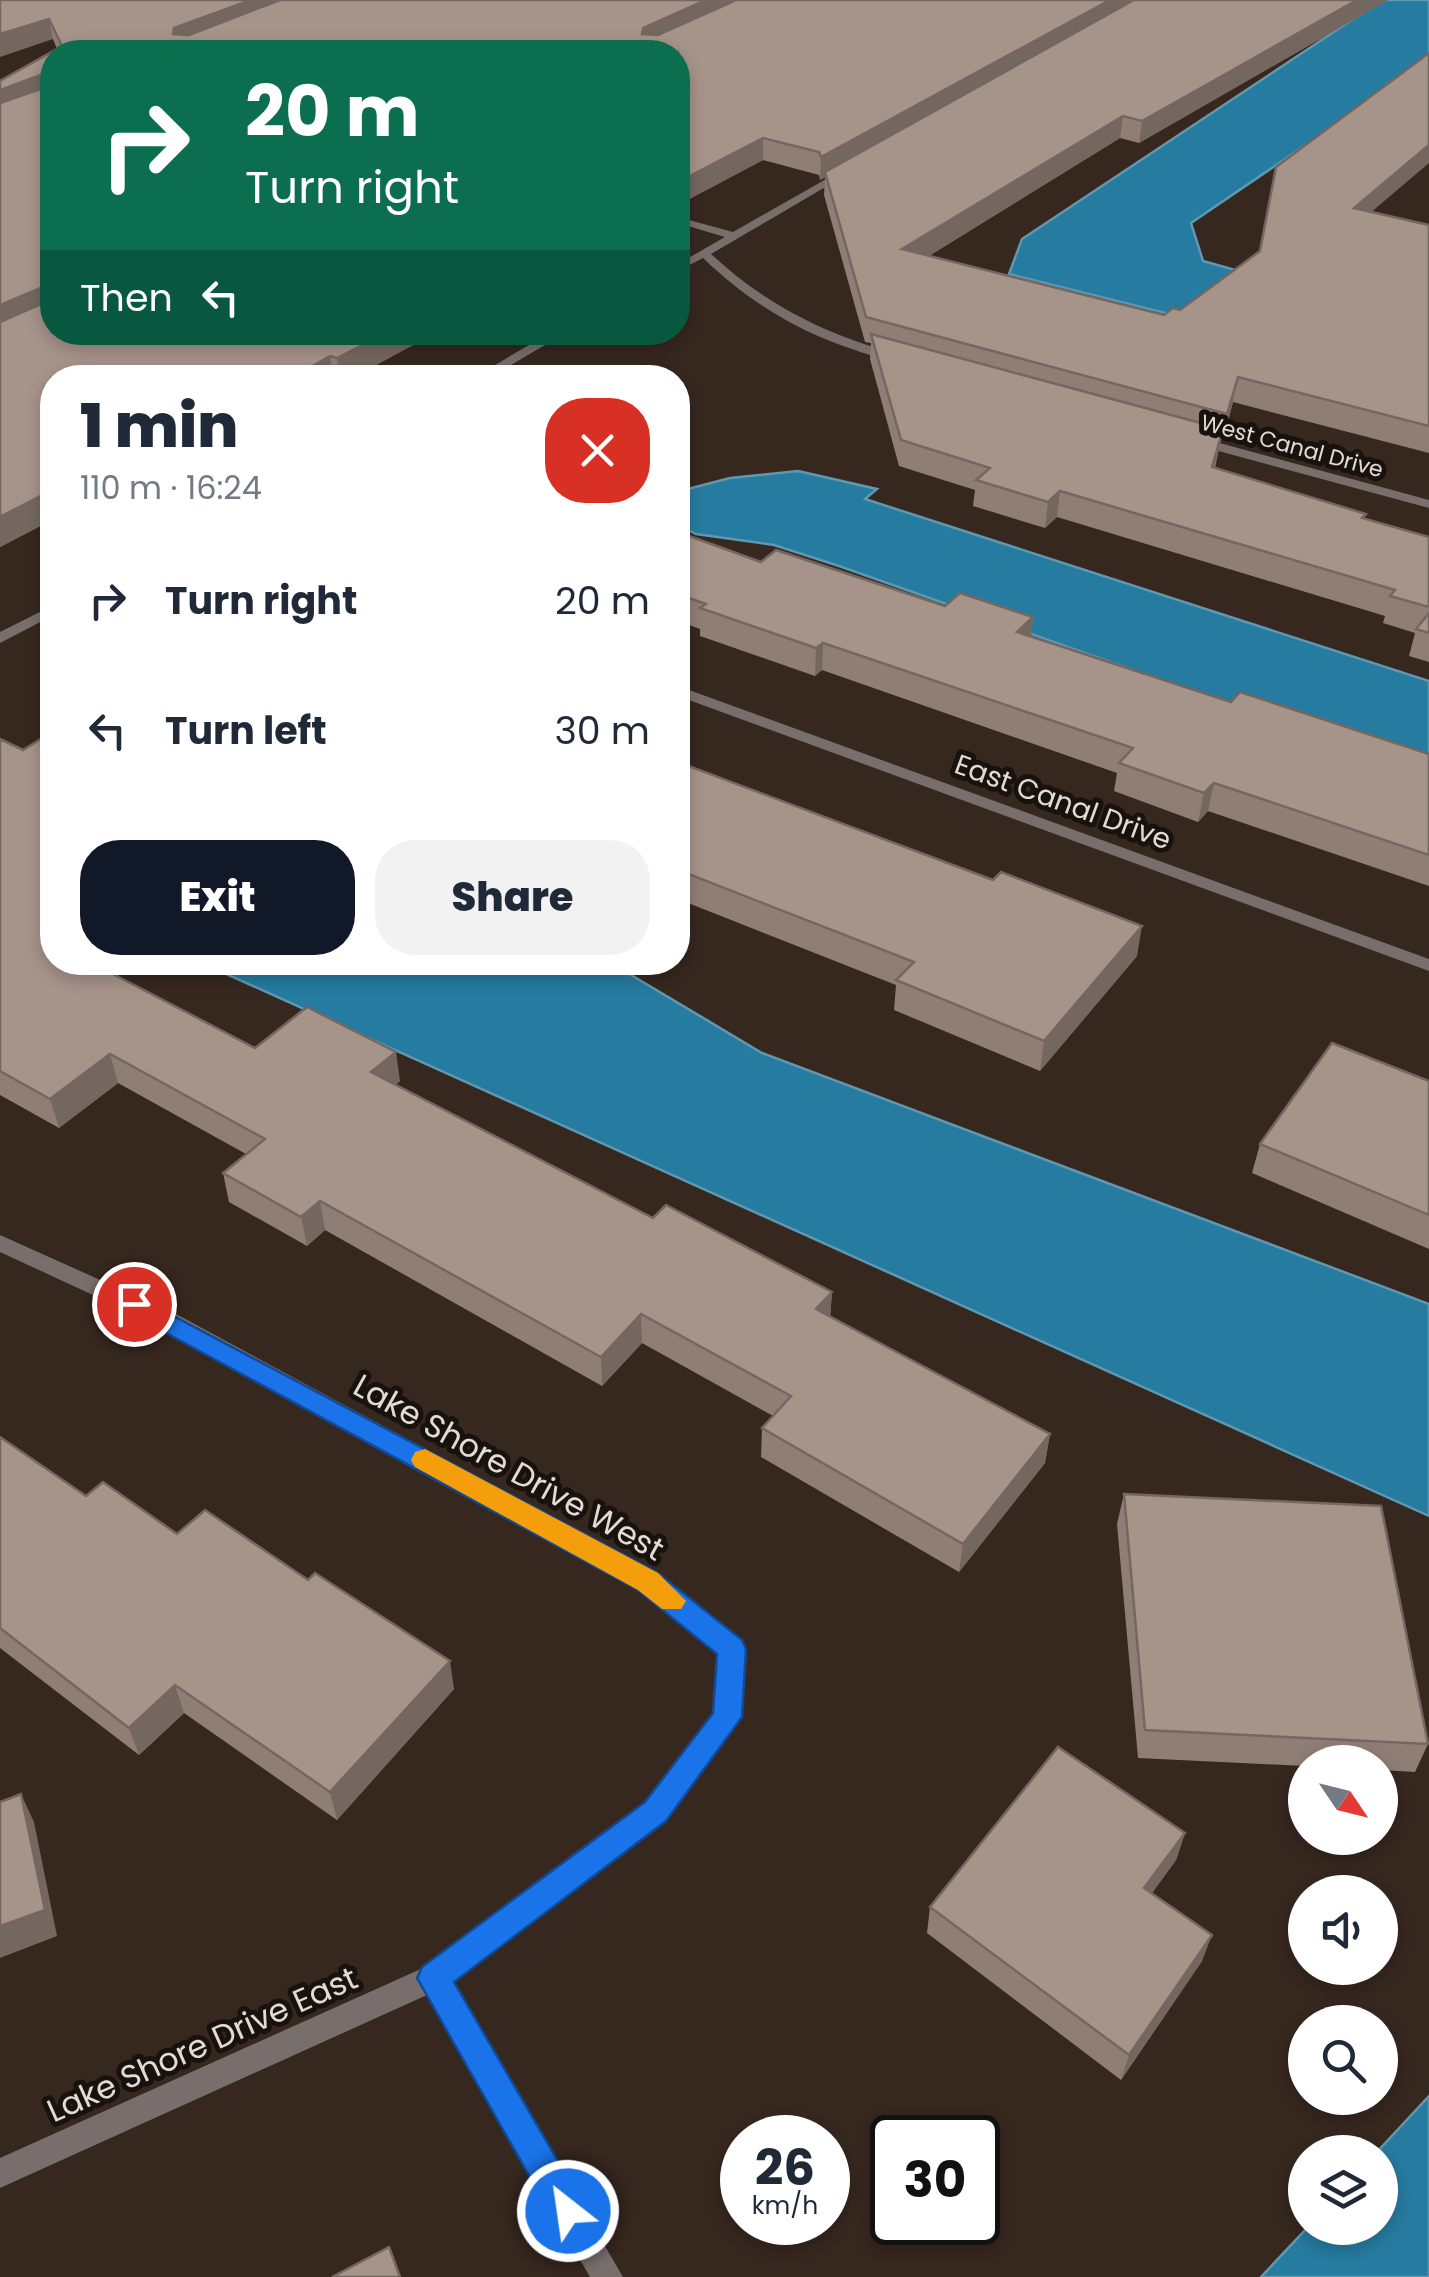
<!DOCTYPE html>
<meta charset="utf-8">
<style>
body{margin:0;font-family:Poppins,sans-serif;background:#f2f2f3;color:#1f2937;height:100vh;display:flex;flex-direction:column;font-size:38px;white-space:nowrap}
*{box-sizing:border-box;margin:0}
p{font-size:32px;color:#747a83}
.icon{flex:none;width:55px;height:55px;fill:none;stroke:currentColor;stroke-width:2;stroke-linecap:round;stroke-linejoin:round}
.map{position:relative;flex:1;overflow:hidden}
.details{position:absolute;left:40px;top:365px;width:650px;height:610px;display:flex;flex-direction:column;background:#fff;border-radius:40px;box-shadow:0 5px 15px #0003}
.details>*{flex:none}
.guide{position:absolute;left:40px;top:40px;width:650px;height:305px;border-radius:40px;box-shadow:0 5px 15px #0003;background:#0b6e4f;color:#fff;overflow:hidden}
.needle{width:65px;rotate:125deg}
.fabs{position:absolute;left:1288px;top:1745px;display:grid;gap:20px}
.fabs a{display:grid;place-items:center;width:110px;height:110px;border-radius:50%;background:#fff;box-shadow:0 5px 15px #0003;font-size:50px}
.speed{position:absolute;left:720px;top:2115px;display:flex;gap:20px;font-size:50px;font-weight:700;text-align:center}
.speed>*{display:grid;place-content:center;width:130px;height:130px;border-radius:50%;background:#fff;box-shadow:0 5px 15px #0003;line-height:1}
.speed small{font-size:25px;font-weight:400}
.speed .limit{border:5px solid #111;border-radius:15px;background:#fff;color:#111}
.pin{position:absolute;display:grid;place-items:center;width:85px;height:85px;color:#fff;margin:-42px;border:5px solid #fff;border-radius:50%;box-shadow:0 2px 10px #0007}
.me{position:absolute;width:110px;margin:-55px;rotate:330deg;stroke-linejoin:round;filter:drop-shadow(0 0 8px #0008)}
.turn{display:flex;align-items:center;gap:35px;height:210px;padding:0 40px;font-size:45px}
.turn .icon{width:130px;height:130px;stroke-width:2.5}
.turn b{display:block;font-size:70px;line-height:85px}
.then{display:flex;align-items:center;height:95px;padding:0 40px;background:#0003;gap:20px;font-size:38px}
.round{display:grid;place-items:center;flex:none;width:105px;height:105px;border-radius:40px;background:#f2f2f3}
.summary{display:flex;align-items:center;justify-content:space-between;height:170px;padding:0 40px}
h1{font-size:60px;font-weight:800;line-height:75px}
.action{display:flex;gap:20px;margin-top:auto;padding:20px 40px}
.action a{flex:1;height:115px;border-radius:40px;background:#111827;color:#fff;font-size:40px;font-weight:800;line-height:115px;text-align:center}
.action a+a{background:#f2f2f3;color:#1f2937}
ul{padding:0;list-style:none}
li{display:flex;align-items:center;gap:30px;height:130px;padding:0 40px}
li div{flex:1}
li b{display:block;font-size:38px}
li em{font-style:normal}
.map>svg:first-child{display:block}
.water{fill:#267ba0;stroke:#5f98b0;stroke-width:2.5}
.lines{fill:none;stroke-linecap:round;stroke-linejoin:round}
.minor{fill:#786f6c;fill-rule:evenodd}
.wall{fill:#8f7e76}
.shaded-wall{fill:#746760}
.building{fill:#a69389;stroke:#746760;stroke-width:2.5}
.route{fill:#1a73e8;stroke:#114b97;stroke-width:2.5}
.slow{fill:#f59e0b}
.labels{text-anchor:middle;dominant-baseline:central;stroke-width:10;stroke-linejoin:round;paint-order:stroke}
.far-street-label{font-size:22px;fill:#e4dad4;stroke:#18120e}
.street-label{font-size:28px;fill:#e4dad4;stroke:#18120e}
.near-street-label{font-size:32px;fill:#e4dad4;stroke:#18120e}
</style>
<div class="map">
<svg width="1429" height="2277" viewBox="0 0 1429 2277">
<rect width="100%" height="100%" fill="#36271f"/>
<g class="water">
<polygon points="1382,0 1429,0 1429,61 1191,223 1203,261 1429,324 1429,379 1009,274 1022,239"/>
<polygon points="798,471 877,489 865,499 1429,681 1429,775 839,566 774,545 696,534 678,525 680,491 730,478"/>
<polygon points="202,963 611,963 762,1053 1429,1304 1429,1516"/>
<polygon points="1429,2096 1429,2277 1261,2277 1307,2228 1380,2228 1377,2152"/>
</g>
<g class="lines">
<g class="minor">
<path d="M842 170 851 172 711 254C767 306 827 335 900 355V361C886 361 869 355 855 350 796 331 748 301 703 258L678 271V264L725 237 678 223V217L733 232Z"/>
<polygon points="551,332 567,332 489,378 473,378"/>
<polygon points="1194,436 1429,500 1429,508 1189,443 1187,440"/>
<polygon points="52,606 52,616 0,643 0,632"/>
<polygon points="678,686 1429,959 1429,971 678,696"/>
<polygon points="0,1235 176,1314 657,1574 741,1641 744,1649 740,1717 736,1725 664,1820 451,1982 623,2277 590,2277 427,1995 0,2188 0,2158 423,1968 646,1802 714,1713 719,1653 639,1588 160,1326 0,1252"/>
</g>
</g>
<g class="wall">
<polygon points="0,0 1388,0 1139,143 1120,138 929,256 1164,315 1180,310 1372,212 1429,225 1429,453 1233,402 1223,440 1221,439 1215,468 1365,518 1429,537 1429,662 1409,656 1415,633 1383,623 1385,616 1057,517 1045,528 973,506 975,490 899,466 870,359 871,343 865,342 824,195 825,177 820,180 819,175 763,160 678,205 678,52 437,332 352,378 52,378 52,520 0,547 0,81 57,49 53,39"/>
<polygon points="678,532 761,562 945,606 1033,617 1031,636 1231,702 1429,754 1429,886 1208,811 1198,822 1114,791 1117,773 822,670 815,676 700,636 700,629 678,621"/>
<polygon points="0,739 52,962 255,1048 400,1081 395,1085 653,1218 832,1292 830,1316 1050,1434 1045,1463 959,1572 761,1457 762,1428 773,1416 642,1343 602,1386 325,1230 307,1246 229,1202 223,1173 246,1154 118,1083 59,1128 0,1095"/>
<polygon points="678,753 678,763 1137,956 1040,1071 894,1010 896,985 678,899"/>
<polygon points="1429,1081 1429,1249 1252,1173 1260,1144"/>
<polygon points="0,1437 86,1496 177,1534 454,1689 337,1820 184,1713 139,1755 0,1648"/>
<polygon points="1124,1494 1428,1744 1415,1772 1380,1770 1380,1762 1305,1762 1305,1766 1138,1758 1117,1524"/>
<polygon points="1185,1833 1176,1860 1152,1893 1202,1961 1121,2080 927,1933 930,1907"/>
</g>
<g class="shaded-wall">
<polygon points="251,0 309,0 178,48 173,34 174,28"/>
<polygon points="706,0 751,0 643,49 642,34 643,28"/>
<polygon points="1110,0 1144,0 825,172 825,177 820,180 821,157"/>
<polygon points="1357,0 1388,0 1139,143 1142,121"/>
<polygon points="49,19 53,39 0,57 0,34"/>
<polygon points="46,73 51,94 0,114 0,90"/>
<polygon points="1123,116 1120,138 901,273 902,249"/>
<polygon points="763,138 763,160 678,205 678,182"/>
<polygon points="1429,145 1429,163 1349,231 1354,208"/>
<polygon points="45,286 51,311 0,332 0,305"/>
<polygon points="388,332 437,332 352,378 340,378 337,358"/>
<polygon points="330,356 333,378 291,378"/>
<polygon points="1238,377 1233,402 1223,440 1227,414"/>
<polygon points="1223,429 1218,454 1207,493 1212,467"/>
<polygon points="52,490 52,520 0,547 0,517"/>
<polygon points="1060,491 1057,517 1045,528 1048,502"/>
<polygon points="1033,617 1030,644 1017,632"/>
<polygon points="823,643 822,670 815,676 816,648"/>
<polygon points="1214,783 1208,811 1198,822 1204,793"/>
<polygon points="52,863 52,948 42,938"/>
<polygon points="1142,926 1137,956 1040,1071 1044,1041"/>
<polygon points="396,1052 400,1081 375,1101 371,1072"/>
<polygon points="110,1054 118,1083 59,1128 50,1099"/>
<polygon points="320,1201 325,1230 307,1246 301,1217"/>
<polygon points="832,1292 830,1321 816,1309"/>
<polygon points="641,1314 642,1343 602,1386 601,1357"/>
<polygon points="1050,1434 1045,1463 959,1572 963,1544"/>
<polygon points="450,1661 454,1689 337,1820 330,1792"/>
<polygon points="175,1685 184,1713 139,1755 129,1728"/>
<polygon points="21,1794 34,1822 57,1936 0,1958 0,1926"/>
<polygon points="1185,1833 1176,1860 1137,1914 1144,1888"/>
<polygon points="1212,1935 1202,1961 1121,2080 1129,2055"/>
</g>
<g class="building">
<polygon points="0,0 251,0 174,28 173,34 189,35 280,0 706,0 643,28 642,34 658,35 736,0 1110,0 821,157 819,152 763,138 678,182 678,52 52,52 52,332 388,332 337,358 330,356 291,378 52,378 52,490 0,517 0,322 48,301 50,287 45,286 0,305 0,103 49,86 51,77 46,73 0,90 0,81 62,46 49,19 0,34"/>
<polygon points="1134,0 1357,0 1142,121 1123,116 902,249 1164,315 1173,308 1180,310 1260,251 1276,167 1429,53 1429,145 1354,208 1429,225 1429,426 1238,377 1227,414 866,317 825,172"/>
<polygon points="871,334 1223,429 1212,467 1366,514 1362,518 1429,537 1429,607 1390,596 1395,590 1060,491 1048,502 976,480 990,468 901,440"/>
<polygon points="678,532 761,562 776,550 945,606 960,593 1033,617 1017,632 1231,702 1240,692 1429,754 1429,855 1214,783 1204,793 1119,763 1133,748 823,643 816,648 700,608 706,604 678,594"/>
<polygon points="1429,613 1429,633 1416,629"/>
<polygon points="52,732 52,863 42,938 52,943 52,962 90,962 255,1048 307,1007 396,1052 371,1072 653,1218 666,1205 832,1292 816,1309 1050,1434 963,1544 762,1428 791,1396 641,1314 601,1357 320,1201 301,1217 223,1173 265,1139 110,1054 50,1099 0,1071 0,739 23,750"/>
<polygon points="678,762 993,880 1001,872 1142,926 1044,1041 896,980 914,962 678,870"/>
<polygon points="1332,1043 1429,1081 1429,1215 1260,1144"/>
<polygon points="0,1437 86,1496 103,1482 177,1534 205,1510 308,1580 315,1573 450,1661 330,1792 175,1685 129,1728 0,1628"/>
<polygon points="1124,1494 1381,1506 1428,1744 1145,1730"/>
<polygon points="1058,1747 1185,1833 1144,1888 1212,1935 1129,2055 930,1907"/>
<polygon points="21,1794 45,1910 0,1926 0,1802"/>
<polygon points="389,2247 400,2277 332,2277"/>
</g>
<polygon class="route" points="134,1295 658,1573 742,1640 746,1649 742,1717 666,1821 454,1982 580,2199 586,2211 580,2223 568,2228 556,2223 417,1978 422,1967 645,1802 713,1713 717,1654 638,1590 126,1311 122,1304 126,1298"/>
<polygon class="slow" points="425,1449 658,1573 686,1601 681,1609 662,1609 638,1590 415,1467 411,1460 415,1452"/>
<g class="labels">
<g class="far-street-label">
<text transform="translate(1292 446) rotate(15)">West Canal Drive</text>
</g>
<g class="street-label">
<text transform="translate(1063 802) rotate(20)">East Canal Drive</text>
</g>
<g class="near-street-label">
<text transform="translate(509 1467) rotate(29)">Lake Shore Drive West</text>
<text transform="translate(202 2044) rotate(-24)">Lake Shore Drive East</text>
</g>
</g>
</svg>
<div class="fabs">
<a><svg class="needle" viewBox="-14 -14 28 28"><path d="M0-13l5 13h-10z" fill="#e53935"/><path d="M0 13l5-13h-10z" fill="#747a83"/></svg></a>
<a><svg class="icon" aria-label="sound" viewBox="0 0 24 24"><path d="M4 9h4l5-4v14l-5-4H4zM17 9q2 3 0 6"/></svg></a>
<a><svg class="icon" aria-label="search" viewBox="0 0 24 24"><circle cx="10" cy="10" r="6"/><path d="M15 15l6 6"/></svg></a>
<a><svg class="icon" aria-label="layers" viewBox="0 0 24 24"><path d="M12 4l9 5-9 5-9-5zM3 14l9 5 9-5"/></svg></a>
</div>
<div class="speed"><div>26<small>km/h</small></div><div class="limit">30</div></div>
<div class="pin" style="left:134px;top:1304px;background:#d93025"><svg class="icon" aria-label="arrive" viewBox="0 0 24 24"><path d="M6 21V4h12l-3 4 3 4H6"/></svg></div>
<svg class="me" style="left:568px;top:2211px" viewBox="-20 -20 40 40"><circle r="17" fill="#1a73e8" stroke="#fff" stroke-width="3"/><path d="M0-11L8 9 0 5-8 9z" fill="#fff"/></svg>
<div class="guide">
<div class="turn"><svg class="icon" aria-label="right" viewBox="0 0 24 24"><path d="M7 20v-9h11M14 6l5 5-5 5"/></svg><div><b>20 m</b>Turn right</div></div>
<div class="then">Then<svg class="icon" aria-label="left" viewBox="0 0 24 24"><path d="M17 20v-9H6M10 6l-5 5 5 5"/></svg></div>
</div>
<section class="details">
<div class="summary"><div><h1>1 min</h1><p>110 m · 16:24</p></div><a class="round" style="background:#d93025;color:#fff"><svg class="icon" aria-label="close" viewBox="0 0 24 24"><path d="M6 6l12 12M18 6L6 18"/></svg></a></div>
<ul>
<li><svg class="icon" aria-label="right" viewBox="0 0 24 24"><path d="M7 20v-9h11M14 6l5 5-5 5"/></svg><div><b>Turn right</b></div><em>20 m</em></li>
<li><svg class="icon" aria-label="left" viewBox="0 0 24 24"><path d="M17 20v-9H6M10 6l-5 5 5 5"/></svg><div><b>Turn left</b></div><em>30 m</em></li>
</ul>
<div class="action"><a>Exit</a><a>Share</a></div>
</section>
</div>
